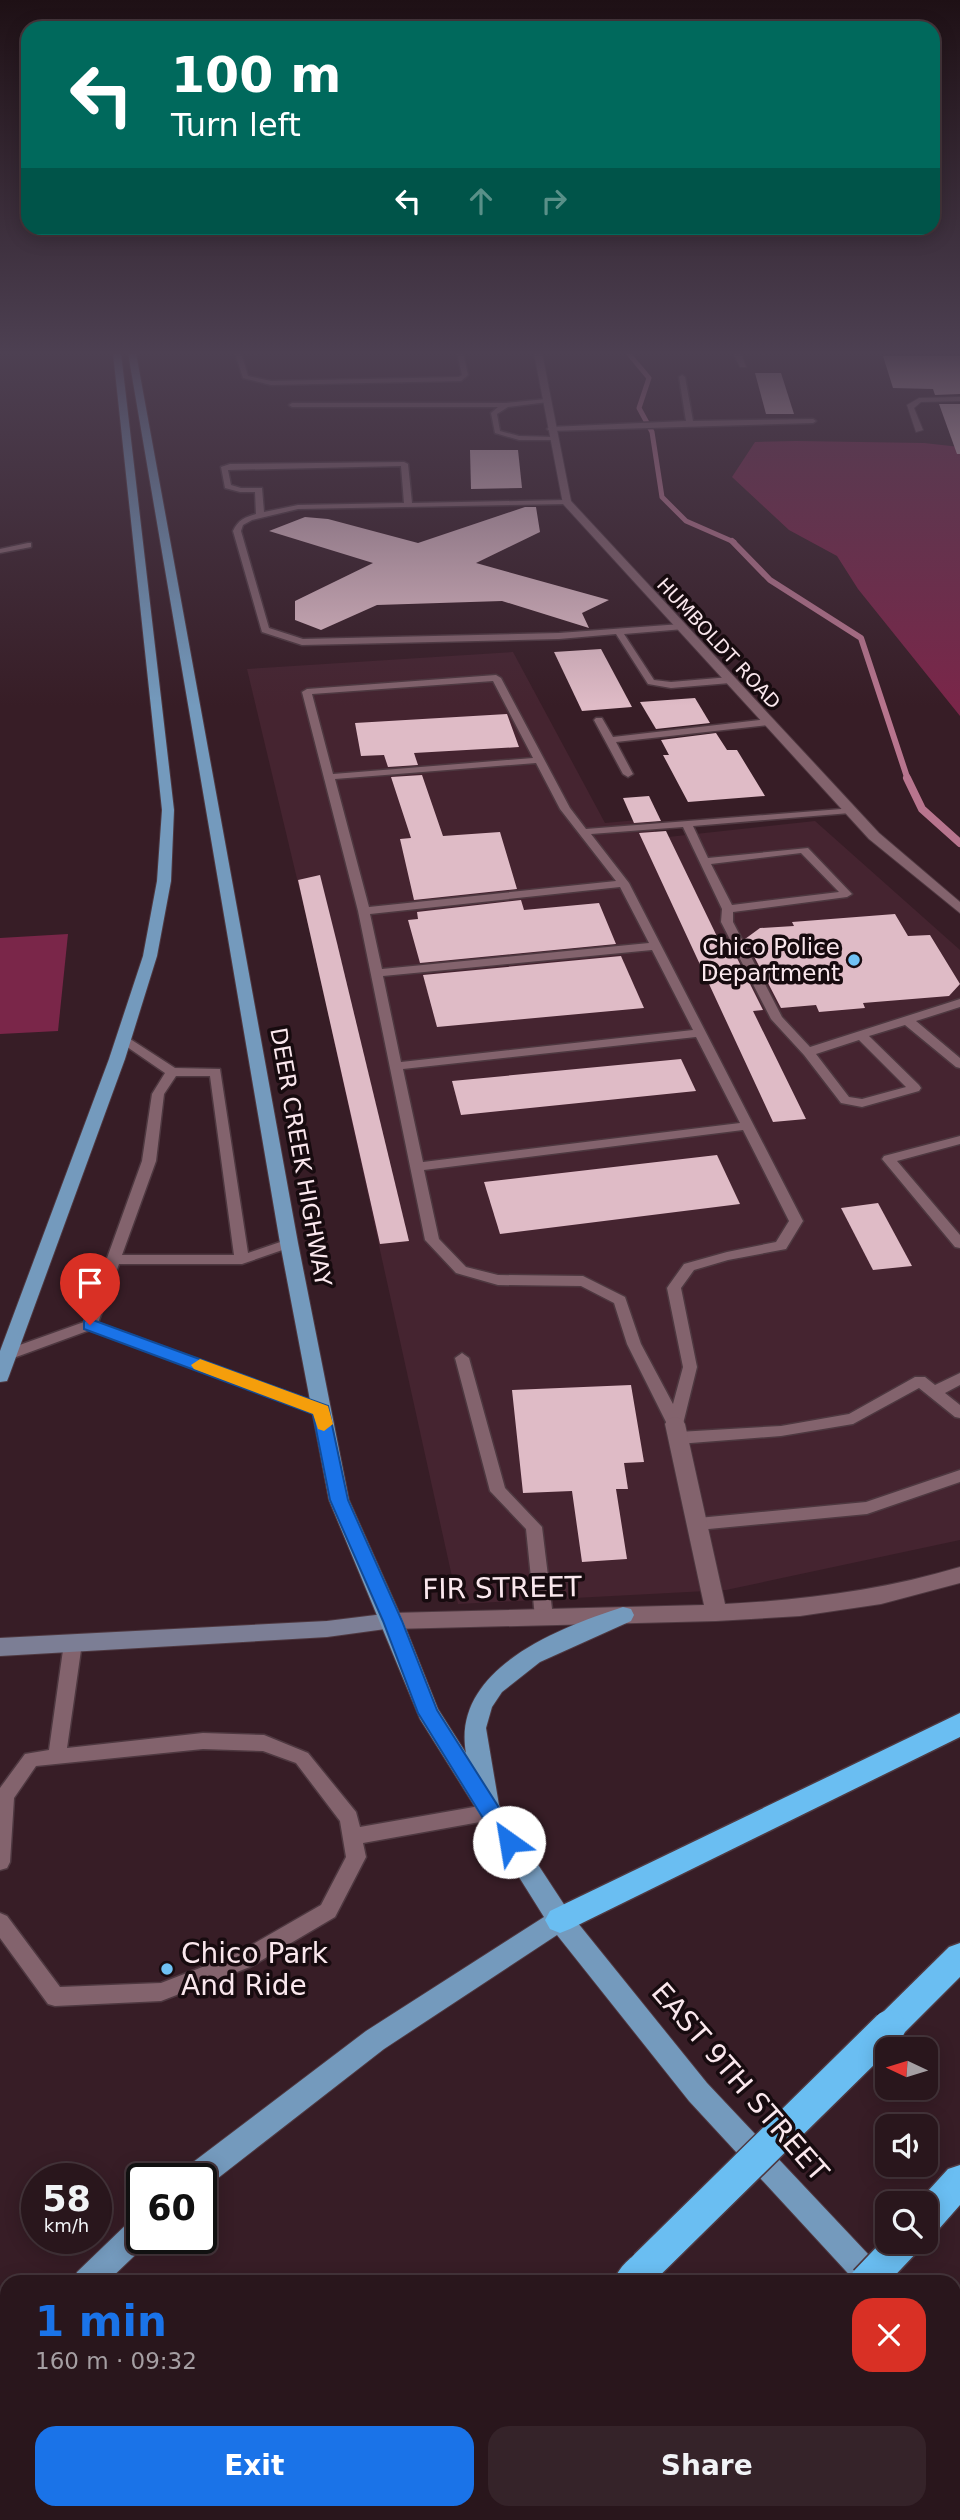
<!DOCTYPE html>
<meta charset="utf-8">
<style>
body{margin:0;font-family:"DejaVu Sans",sans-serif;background:#352329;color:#f1f3f6;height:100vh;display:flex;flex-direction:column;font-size:26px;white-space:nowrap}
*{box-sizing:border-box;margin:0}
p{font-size:23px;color:#a59fa3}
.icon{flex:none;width:38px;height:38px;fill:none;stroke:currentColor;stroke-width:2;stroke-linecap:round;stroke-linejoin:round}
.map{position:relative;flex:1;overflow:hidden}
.panel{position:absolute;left:0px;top:2275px;width:961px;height:245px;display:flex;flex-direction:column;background:#29161c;border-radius:21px 21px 0 0;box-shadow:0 4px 18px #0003,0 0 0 2px #45353b}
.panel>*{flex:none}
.guide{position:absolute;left:21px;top:21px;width:919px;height:214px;border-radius:21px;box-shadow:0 4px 18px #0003,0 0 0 2px #45353b;background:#00695c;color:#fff;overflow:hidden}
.needle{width:46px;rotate:274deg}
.controls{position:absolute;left:875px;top:2037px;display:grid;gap:14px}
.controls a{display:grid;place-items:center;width:63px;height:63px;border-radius:14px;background:#29161c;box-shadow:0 4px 18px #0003,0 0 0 2px #45353b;font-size:35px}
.speed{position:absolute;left:21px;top:2163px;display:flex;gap:14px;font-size:35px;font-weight:700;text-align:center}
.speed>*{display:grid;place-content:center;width:91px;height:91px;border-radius:50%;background:#29161c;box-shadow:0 4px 18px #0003,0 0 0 2px #45353b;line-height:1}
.speed small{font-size:18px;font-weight:400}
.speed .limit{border:4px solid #111;border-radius:10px;background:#fff;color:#111}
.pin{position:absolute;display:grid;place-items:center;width:60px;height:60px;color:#fff;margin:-72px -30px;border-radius:50% 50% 50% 0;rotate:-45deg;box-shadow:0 0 7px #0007}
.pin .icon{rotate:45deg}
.me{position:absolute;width:77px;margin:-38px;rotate:328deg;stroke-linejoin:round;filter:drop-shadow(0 0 5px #0008)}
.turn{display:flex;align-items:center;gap:24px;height:147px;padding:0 35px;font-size:32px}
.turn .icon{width:91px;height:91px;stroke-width:2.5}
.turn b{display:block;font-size:49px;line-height:60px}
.lanes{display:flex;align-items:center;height:66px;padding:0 35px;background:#0003;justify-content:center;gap:35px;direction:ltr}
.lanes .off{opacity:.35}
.round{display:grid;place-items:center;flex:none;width:74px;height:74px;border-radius:21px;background:#352329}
.headline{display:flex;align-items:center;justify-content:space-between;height:119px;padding:0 35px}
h1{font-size:42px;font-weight:700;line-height:52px;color:#1a73e8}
.primary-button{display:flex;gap:14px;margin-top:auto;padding:14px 35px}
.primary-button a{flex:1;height:80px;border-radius:21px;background:#1a73e8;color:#fff;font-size:28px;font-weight:700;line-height:80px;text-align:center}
.primary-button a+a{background:#352329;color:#f1f3f6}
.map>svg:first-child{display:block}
.built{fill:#452430}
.green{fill:#7a2649}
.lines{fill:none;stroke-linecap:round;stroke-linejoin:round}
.stream-far2{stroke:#b8758e;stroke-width:5}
.stream-far1{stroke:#b8758e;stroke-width:6}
.stream{stroke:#b8758e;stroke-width:8}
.building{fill:#dfbbc6}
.lane-casing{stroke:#4e3840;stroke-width:3}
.street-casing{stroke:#4e3840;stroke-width:2}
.secondary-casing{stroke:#4e3840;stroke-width:2}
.primary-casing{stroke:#4e3840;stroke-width:2}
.highway-casing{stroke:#4e3840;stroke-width:3}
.lane{fill:#83636d;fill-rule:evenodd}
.street{fill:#83636d;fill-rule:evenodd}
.secondary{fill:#7c7e95;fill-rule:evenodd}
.primary{fill:#749abd;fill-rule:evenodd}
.highway{fill:#6abef2;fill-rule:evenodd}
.highway-bridge-casing{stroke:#4e3840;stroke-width:36;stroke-linecap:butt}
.highway-bridge{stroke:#6abef2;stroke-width:33}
.route{fill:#1a73e8;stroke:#114b97;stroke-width:2}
.slow{fill:#f59e0b}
.poi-dot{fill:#70c1f4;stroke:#170b0f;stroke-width:2.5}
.labels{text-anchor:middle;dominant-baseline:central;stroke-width:7;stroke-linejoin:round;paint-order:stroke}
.far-street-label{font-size:19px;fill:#fae7ed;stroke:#170b0f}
.poi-label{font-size:23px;fill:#fae7ed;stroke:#170b0f;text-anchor:end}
.street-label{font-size:23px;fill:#fae7ed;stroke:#170b0f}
.near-street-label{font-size:28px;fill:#fae7ed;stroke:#170b0f}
.near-poi-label{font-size:28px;fill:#fae7ed;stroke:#170b0f;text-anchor:start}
</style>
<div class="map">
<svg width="960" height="2520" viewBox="0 0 960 2520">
<rect width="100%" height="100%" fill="#371d26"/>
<polygon class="built" points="513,652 605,823 648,819 659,838 815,821 960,950 960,1540 726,1590 458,1604 313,946 247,669"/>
<g class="green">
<polygon points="796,441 924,443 960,447 960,716 858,589 837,556 789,530 732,477 755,442"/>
<polygon points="68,934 58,1031 0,1034 0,938"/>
</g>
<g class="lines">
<polyline class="stream-far2" points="628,353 649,378 639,408 652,432 662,497 686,521 734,542"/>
<polyline class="stream-far1" points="732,541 770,580 861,638 908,780"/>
<polyline class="stream" points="907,778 922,809 960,843"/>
</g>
<g class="building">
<polygon points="883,356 960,356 960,394 935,395 933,389 893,388"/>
<polygon points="755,373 781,373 794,414 766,414"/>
<polygon points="939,404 960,404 960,454 957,454"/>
<polygon points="470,450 518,450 522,488 471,489"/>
<polygon points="525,507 536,507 540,532 476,563 609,600 582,613 589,628 502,601 377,605 321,630 295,620 295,601 373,563 269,531 305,517 328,519 418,543"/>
<polygon points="601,649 632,707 582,711 554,652"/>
<polygon points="695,698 710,723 656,729 640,702"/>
<polygon points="507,714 519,747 414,753 418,765 388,767 384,755 361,756 355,723"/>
<polygon points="716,733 727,750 737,750 765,796 688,802 663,755 669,755 661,740"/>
<polygon points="422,775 443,836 500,832 517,889 414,900 400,839 411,838 391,777"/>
<polygon points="649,796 661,821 634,823 623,798"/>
<polygon points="666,831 725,953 732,948 763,1010 753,1011 806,1119 773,1122 639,833"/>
<polygon points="320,875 337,943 409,1241 380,1244 298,880"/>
<polygon points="521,900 524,910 599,903 616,944 420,963 408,920 418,919 417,912"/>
<polygon points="895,914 908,936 930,935 960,984 949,996 863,1003 865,1008 819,1012 816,1005 781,1008 745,939 760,928 794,926 792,922"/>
<polygon points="621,956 644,1008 437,1027 423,975"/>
<polygon points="681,1059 696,1091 461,1115 452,1081"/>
<polygon points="717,1155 740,1204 500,1234 484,1182"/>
<polygon points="878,1203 912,1266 873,1270 841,1208"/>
<polygon points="631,1385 644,1462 624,1463 628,1489 616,1489 627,1559 582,1562 572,1491 523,1493 512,1390"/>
</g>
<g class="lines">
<defs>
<g id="lane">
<polygon points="235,353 241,353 248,376 271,381 459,377 462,375 457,353 463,353 468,375 461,381 271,385 243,378"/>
<polygon points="682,375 685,377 693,421 813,419 816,421 813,423 550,431 547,429 550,427 686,421 679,377"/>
<polygon points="546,399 548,402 508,407 497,414 500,431 519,436 554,437 552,440 519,440 495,433 491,413 498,407 292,407 289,405 292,403 506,403"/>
<path d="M404 462 408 464 412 503 566 500 570 502 566 504 298 509 252 520 243 525 241 531 269 628 303 639 559 633 681 624 684 625V629L624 634 654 680 671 682 730 677 735 680 730 683 671 688 648 684 616 634 559 639 302 645 262 632 233 531C238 520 245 517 256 514L255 492H240L225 488 221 467 230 464ZM401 466 404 503 298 505 264 512 262 488H241L231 485 228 470Z"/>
<polygon points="28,543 31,543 31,547 0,553 0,549"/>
<path d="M496 675 501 678 570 808 586 829 854 808V812L850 813 693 826 708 858 808 848 852 894 847 897 733 912V922L782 1017 810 1047 960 999V1007L916 1021 960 1058V1068L956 1067 905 1025 869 1036 919 1085 921 1088 919 1091 862 1107 841 1103 804 1055 771 1019 721 922 722 909 683 827 591 834 629 883 803 1221 786 1249 728 1260 694 1270 681 1288 697 1367 683 1424 680 1428H670L667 1424 627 1344 614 1303 581 1286 498 1285 456 1273 425 1240 358 911 302 692 307 689ZM493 681 533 758 333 774 312 694ZM536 763 560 809 616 881 369 907 335 779ZM801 853 839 892 732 905 711 864ZM620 887 649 943 382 969 370 914ZM652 950 693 1030 401 1062 383 976ZM696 1037 740 1123 423 1162 403 1069ZM859 1040 906 1087 862 1099 849 1097 816 1054ZM743 1130 789 1221 776 1242 727 1252 684 1264 669 1285 667 1288 683 1367 673 1404 641 1344 625 1297 583 1276 498 1275 466 1267 439 1239 424 1170Z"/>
<polygon points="596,718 602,718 613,737 768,719 773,722 768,725 616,742 633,774 628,777 623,774 594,720"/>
<path d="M124 1035 175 1068 220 1069 248 1253 289 1239 296 1243 294 1246 242 1264H119L98 1323 326 1406 329 1410 326 1414H316L90 1330 8 1360 1 1355 3 1351 84 1322 142 1161 152 1094 165 1073 120 1042 118 1039ZM176 1076H210L234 1255H122L156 1161 164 1094Z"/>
<polygon points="960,1136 960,1144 897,1161 960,1235 960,1248 955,1247 882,1159 884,1156"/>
<polygon points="462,1353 469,1358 505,1488 542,1527 553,1617 550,1622 544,1624 538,1622 535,1617 526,1529 490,1491 455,1358"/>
<polygon points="960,1373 960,1385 945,1393 960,1405 960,1418 955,1417 919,1388 853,1424 781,1436 678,1444 673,1442 670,1438 673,1434 678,1432 781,1426 849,1414 915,1377 925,1377 935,1385"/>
<polygon points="960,1470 960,1482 867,1514 698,1530 692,1528 690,1524 692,1520 698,1518 866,1502"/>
<polygon points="73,1636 79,1638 82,1643 67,1748 203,1733 264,1735 308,1753 356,1812 360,1827 491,1804 498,1806 500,1812 498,1818 491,1820 363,1843 366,1857 335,1917 250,1967 161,2001 55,2006 48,2004 0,1938 0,1913 7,1916 60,1987 161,1983 236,1954 321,1905 346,1857 340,1821 296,1763 263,1751 203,1749 36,1766 14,1798 10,1862 7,1868 0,1870 0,1788 25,1754 49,1750 64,1643 67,1638"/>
</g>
<g id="street">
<polygon points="534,353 542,353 571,501 879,833 960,902 960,913 869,839 563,504"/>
<polygon points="733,353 741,353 746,367 740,367"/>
<polygon points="960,397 960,401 921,402 914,408 923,430 916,432 907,405 919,398"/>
<path d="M675 1417 682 1419 685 1424 725 1604C805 1600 883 1590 960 1567V1583L881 1604 800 1616 716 1621 392 1629 384 1627 381 1621 384 1615 392 1613 704 1605 665 1424 668 1419Z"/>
</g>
<polygon id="secondary" points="392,1613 400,1615 403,1621 400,1627 327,1637 0,1656 0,1638 327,1621"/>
<g id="primary">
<polygon points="113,353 121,353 174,810 171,881 157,956 125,1059 9,1376 7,1381 0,1382 0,1351 109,1059 143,956 157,881 162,810"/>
<path d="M128 353H136L298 1243 349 1500 403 1621 438 1709 466 1753C451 1669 558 1628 623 1607L631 1609 634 1615 631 1621 540 1662 502 1692 492 1707 486 1728 499 1805 569 1912 707 2083 884 2271 888 2282H856L689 2101 557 1935 384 2049 204 2189 201 2190V2179H180L184 2169 366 2031 544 1917 420 1719 329 1500 280 1243Z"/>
<polygon points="142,2215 142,2238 152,2239 107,2282 73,2282 77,2272 132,2219"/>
<polygon points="7,2344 7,2378 0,2381 0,2347"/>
<polygon points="954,2350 960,2353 960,2388 954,2385"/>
</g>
<g id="highway">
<polygon points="960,1713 960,1737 570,1929 560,1933 550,1929 545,1920 550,1911"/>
<polygon points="960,1943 960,1977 900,2037 889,2042 878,2037 874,2027 878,2017 949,1947"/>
<polygon points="960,2165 960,2205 938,2230 926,2235 926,2203 917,2203 948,2169"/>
<path d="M646 2249 658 2254 663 2266 654 2282H613C620 2266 630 2256 646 2249Z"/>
<polygon points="388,2513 429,2513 426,2520 385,2520"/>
<polygon points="633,2513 675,2513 672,2520 630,2520"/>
</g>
</defs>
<use href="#lane" class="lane-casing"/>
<use href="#street" class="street-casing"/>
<use href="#secondary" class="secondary-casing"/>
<use href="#primary" class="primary-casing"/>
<use href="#highway" class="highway-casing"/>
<use href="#lane" class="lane"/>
<use href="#street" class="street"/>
<use href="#secondary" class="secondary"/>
<use href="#primary" class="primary"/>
<use href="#highway" class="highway"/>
<defs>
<g id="highway-bridge">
<polyline points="646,2266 889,2027"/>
<polyline points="866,2282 904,2242"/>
</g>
</defs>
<use href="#highway-bridge" class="highway-bridge-casing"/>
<use href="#highway-bridge" class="highway-bridge"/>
</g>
<linearGradient id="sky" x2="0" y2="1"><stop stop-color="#1e1015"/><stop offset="0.5" stop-color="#4d4052"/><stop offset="1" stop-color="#4d4052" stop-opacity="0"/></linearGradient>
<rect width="960" height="706" fill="url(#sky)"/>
<polygon class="route" points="90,1319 328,1406 348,1500 402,1621 437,1710 517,1836 520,1842 517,1849 509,1852 502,1849 418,1713 383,1621 330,1500 313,1414 84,1329 84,1321"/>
<polygon class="slow" points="200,1359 328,1406 333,1424 324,1431 318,1429 313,1414 194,1369 191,1365"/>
<g class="poi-dot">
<circle cx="854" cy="960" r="7"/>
<circle cx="167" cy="1969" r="7"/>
</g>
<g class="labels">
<g class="far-street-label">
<text transform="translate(719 643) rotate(47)">HUMBOLDT ROAD</text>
</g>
<g class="poi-label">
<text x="840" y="947">Chico Police<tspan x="840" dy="26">Department</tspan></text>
</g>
<g class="street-label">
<text transform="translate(301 1157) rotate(80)">DEER CREEK HIGHWAY</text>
</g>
<g class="near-street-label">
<text transform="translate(502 1588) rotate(-1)">FIR STREET</text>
<text transform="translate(740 2082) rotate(49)">EAST 9TH STREET</text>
</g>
<g class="near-poi-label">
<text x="181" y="1953">Chico Park<tspan x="181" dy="32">And Ride</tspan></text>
</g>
</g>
</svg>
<div class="controls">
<a><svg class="needle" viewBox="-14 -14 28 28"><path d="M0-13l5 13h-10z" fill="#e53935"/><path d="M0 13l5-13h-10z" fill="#a59fa3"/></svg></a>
<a><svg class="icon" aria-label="sound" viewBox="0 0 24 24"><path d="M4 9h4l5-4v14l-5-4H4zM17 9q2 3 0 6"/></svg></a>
<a><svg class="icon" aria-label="search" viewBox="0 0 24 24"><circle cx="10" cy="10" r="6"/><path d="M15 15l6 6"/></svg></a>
</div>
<div class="speed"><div>58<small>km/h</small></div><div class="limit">60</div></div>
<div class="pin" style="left:90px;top:1325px;background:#d93025"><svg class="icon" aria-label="arrive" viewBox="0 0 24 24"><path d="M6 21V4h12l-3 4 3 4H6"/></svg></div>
<svg class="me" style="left:509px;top:1842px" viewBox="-20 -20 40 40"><circle r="19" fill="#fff"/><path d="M0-13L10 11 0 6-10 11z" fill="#1a73e8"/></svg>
<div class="guide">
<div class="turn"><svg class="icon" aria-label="left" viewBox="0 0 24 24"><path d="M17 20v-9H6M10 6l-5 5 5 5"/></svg><div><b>100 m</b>Turn left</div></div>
<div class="lanes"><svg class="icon" aria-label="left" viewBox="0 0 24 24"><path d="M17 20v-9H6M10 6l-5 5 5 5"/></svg><svg class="icon off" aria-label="ahead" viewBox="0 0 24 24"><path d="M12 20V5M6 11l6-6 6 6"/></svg><svg class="icon off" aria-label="right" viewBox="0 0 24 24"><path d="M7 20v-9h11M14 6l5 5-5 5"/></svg></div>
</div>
<section class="panel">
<div class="headline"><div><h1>1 min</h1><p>160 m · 09:32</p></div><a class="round" style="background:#d93025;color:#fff"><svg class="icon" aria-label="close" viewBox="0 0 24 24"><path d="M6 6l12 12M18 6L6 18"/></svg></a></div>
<div class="primary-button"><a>Exit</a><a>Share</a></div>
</section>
</div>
